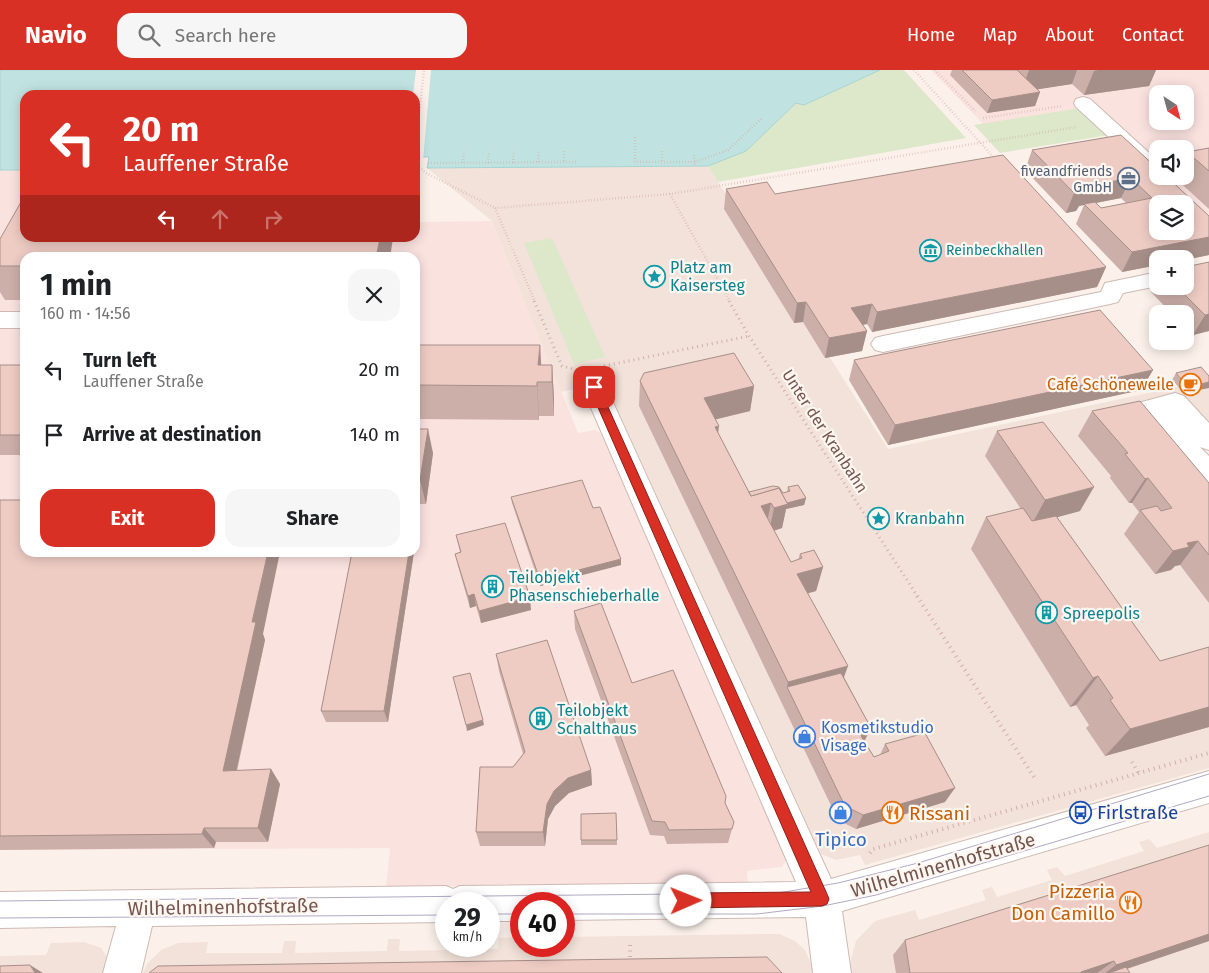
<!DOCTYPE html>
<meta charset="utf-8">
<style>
body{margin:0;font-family:"Fira Sans",sans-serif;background:#f6f6f6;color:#202124;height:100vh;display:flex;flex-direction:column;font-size:19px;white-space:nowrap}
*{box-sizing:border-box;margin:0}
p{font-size:16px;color:#757577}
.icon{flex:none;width:28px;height:28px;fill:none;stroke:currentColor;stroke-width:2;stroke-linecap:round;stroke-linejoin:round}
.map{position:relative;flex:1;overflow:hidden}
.panel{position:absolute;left:20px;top:182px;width:400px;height:305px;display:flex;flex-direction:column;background:#fff;border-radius:15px;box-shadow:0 2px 12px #0003}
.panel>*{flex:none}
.guide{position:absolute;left:20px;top:20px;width:400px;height:152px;border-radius:15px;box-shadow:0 2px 12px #0003;background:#d93025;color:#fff;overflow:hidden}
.needle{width:32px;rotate:144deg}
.tools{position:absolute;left:1149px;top:15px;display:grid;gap:10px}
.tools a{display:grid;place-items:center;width:45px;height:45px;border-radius:10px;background:#fff;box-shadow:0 2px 12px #0003;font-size:25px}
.speed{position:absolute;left:435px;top:822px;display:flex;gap:10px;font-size:25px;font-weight:700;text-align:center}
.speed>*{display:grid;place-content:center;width:65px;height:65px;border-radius:50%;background:#fff;box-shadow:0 2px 12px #0003;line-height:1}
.speed small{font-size:12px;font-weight:400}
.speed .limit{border:8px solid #d22;background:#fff;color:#111}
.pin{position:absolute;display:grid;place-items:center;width:42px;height:42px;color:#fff;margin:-21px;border-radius:10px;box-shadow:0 2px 8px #0006}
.me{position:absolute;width:55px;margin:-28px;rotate:89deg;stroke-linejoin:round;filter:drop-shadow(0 0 4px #0008)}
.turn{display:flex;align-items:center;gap:18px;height:105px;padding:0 20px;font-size:22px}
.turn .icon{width:65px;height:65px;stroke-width:2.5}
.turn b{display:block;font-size:35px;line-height:42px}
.lanes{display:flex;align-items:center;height:48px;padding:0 20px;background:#0003;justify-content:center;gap:25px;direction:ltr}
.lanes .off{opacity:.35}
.round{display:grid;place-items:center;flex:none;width:52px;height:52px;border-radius:15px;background:#f6f6f6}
.headline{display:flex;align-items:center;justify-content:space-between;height:85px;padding:0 20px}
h1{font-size:30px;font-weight:700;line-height:38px}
.action{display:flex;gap:10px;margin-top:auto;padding:10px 20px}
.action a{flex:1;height:58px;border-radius:15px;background:#d93025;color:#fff;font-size:20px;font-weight:700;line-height:58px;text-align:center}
.action a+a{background:#f6f6f6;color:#202124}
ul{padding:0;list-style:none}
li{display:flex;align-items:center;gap:15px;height:65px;padding:0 20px}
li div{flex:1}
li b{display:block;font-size:19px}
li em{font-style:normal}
header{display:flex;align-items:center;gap:30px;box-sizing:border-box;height:70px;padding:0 25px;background:#d93025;color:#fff}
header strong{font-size:24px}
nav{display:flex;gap:28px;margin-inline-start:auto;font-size:18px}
.search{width:350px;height:45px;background:#f6f6f6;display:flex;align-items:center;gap:12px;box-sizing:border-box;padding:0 18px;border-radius:15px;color:#757577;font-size:19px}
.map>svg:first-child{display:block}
.residential{fill:#f2e2d9}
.commercial{fill:#fae2df;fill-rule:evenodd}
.green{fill:#dce8c9}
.water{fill:#c0e3e1;stroke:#a7d4d2}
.pier{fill:#fbf1ea}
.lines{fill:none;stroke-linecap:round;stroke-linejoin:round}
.minor-casing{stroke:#cebab3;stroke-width:2}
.path-far2{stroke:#d3afa7;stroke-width:2.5;stroke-dasharray:0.5 2.5;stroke-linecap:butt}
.path-far1{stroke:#d3afa7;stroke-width:3;stroke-dasharray:1 4;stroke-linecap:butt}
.path{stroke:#d3afa7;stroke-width:4;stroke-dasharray:1 4.5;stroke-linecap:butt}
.minor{fill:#fff;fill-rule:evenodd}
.tram{stroke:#b2a8c5;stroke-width:1}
.wall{fill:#cdafa9;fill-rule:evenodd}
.shaded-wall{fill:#a78f89}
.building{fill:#eeccc4;stroke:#a78f89;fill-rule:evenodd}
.route{fill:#d93025;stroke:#8d1f18}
.labels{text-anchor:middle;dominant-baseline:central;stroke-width:4.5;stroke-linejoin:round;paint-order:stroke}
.far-service-label{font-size:14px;fill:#4e5e75;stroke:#fef6f0;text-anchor:end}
.far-culture-label{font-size:14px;fill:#0d838f;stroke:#fef6f0;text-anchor:start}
.culture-label{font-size:16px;fill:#0d838f;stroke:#fef6f0;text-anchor:start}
.food-label{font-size:16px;fill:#c56008;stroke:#fef6f0;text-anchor:end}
.street-label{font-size:16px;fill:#74554f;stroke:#fef6f0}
.shop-label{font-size:16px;fill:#366cbe;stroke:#fef6f0;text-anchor:start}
.near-transit-label{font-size:19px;fill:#164399;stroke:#fef6f0;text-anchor:start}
.near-food-label{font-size:19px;fill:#c56008;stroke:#fef6f0;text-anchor:start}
.near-shop-label{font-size:19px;fill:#366cbe;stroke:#fef6f0}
.near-street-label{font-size:19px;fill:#74554f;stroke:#fef6f0}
</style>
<header>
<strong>Navio</strong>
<div class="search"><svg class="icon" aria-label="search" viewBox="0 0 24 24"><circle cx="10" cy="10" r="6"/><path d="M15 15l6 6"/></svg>Search here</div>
<nav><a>Home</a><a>Map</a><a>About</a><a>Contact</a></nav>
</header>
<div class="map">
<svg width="1209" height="903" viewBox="0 0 1209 903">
<rect width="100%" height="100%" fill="#fbf1ea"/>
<g class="residential">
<polygon points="708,96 888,379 1209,310 1209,355 1182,325 1137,334 1209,420 1209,698 865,795 860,785 836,790 821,784 605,312 561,322 492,151 427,98"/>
<polygon points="1209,762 1209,903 850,903 850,893 856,871 875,851 915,840 919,850 986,830 982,820 992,817 997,827 1052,810 1047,800 1057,797 1065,806 1144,781 1139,772 1149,769 1157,778"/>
<polygon points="769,864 779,864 795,871 805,880 815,903 143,903 147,894 161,880 178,873 208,872 206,883 282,883 284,871 296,871 295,883 387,881 388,869 400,869 399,881 498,879 499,868 521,867 521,876 564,876 564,867"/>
<polygon points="84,872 101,878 107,887 107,903 0,903 0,886 46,885 51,873"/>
</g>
<g class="commercial">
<path d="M931 0H1209V158L1080 38 983 54ZM1158 24H1185V51H1158ZM1158 79H1185V106H1158Z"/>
<path d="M0 99H25V168H415V152L492 151 578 363 595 360 605 365 787 789 782 797 747 801 748 812 386 817 390 778 0 780ZM25 188H415V482H25Z"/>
</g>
<g class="green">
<polygon points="880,0 904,0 966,68 718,112 708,96 746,81 796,33 804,35"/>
<polygon points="1080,38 1109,65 1000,83 974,55"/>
<polygon points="552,168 605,287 574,294 524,173"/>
</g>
<polygon class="water" points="0,0 880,0 804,35 796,33 746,81 708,96 427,98 429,87 415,87 415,25 25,25 25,100 0,100"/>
<polygon class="pier" points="416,0 431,0 423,90 415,90 413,25"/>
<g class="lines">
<defs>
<g id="minor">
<polygon points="1083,27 1090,29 1158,91 1158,106 1165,106 1158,108 1151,106 1076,37 1074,33 1076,29"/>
<polygon points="1158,202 1158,216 1123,223 1118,232 1110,234 883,282 875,280 871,274 875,268 883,266 1101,222 1105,213"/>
<rect x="0" y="242" width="25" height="16"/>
<polygon points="594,308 603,311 606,317 831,809 1209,701 1209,733 842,841 851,903 813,903 806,847 564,850 564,834 521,834 521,851 489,851 489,834 446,834 446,852 152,856 141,903 103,903 116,856 0,858 0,822 446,816 453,819 460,816 796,812 582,317 585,311"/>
<polygon points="1175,323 1184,326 1209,353 1209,380 1200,377 1209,386 1209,414 1200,411 1138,338 1142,332"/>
</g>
</defs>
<use href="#minor" class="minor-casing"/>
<g class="path-far2">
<polyline points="914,0 995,89"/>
<polyline points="935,0 975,41"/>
<polyline points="983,48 1062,36"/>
<polyline points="635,67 635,92 695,92 728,80 762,48"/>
<polyline points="564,81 564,92"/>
<polyline points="662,81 662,92"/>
<polyline points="415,82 424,0"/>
<polyline points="694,85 695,96"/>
<polyline points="538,92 539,81"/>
<polyline points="415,93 426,103 495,138 670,124 1076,57"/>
<polyline points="428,93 577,92"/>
<polyline points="463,93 464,81"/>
<polyline points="488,93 489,81"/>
<polyline points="513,93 514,81"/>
<polyline points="670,124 730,232"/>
<polyline points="495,138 535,232"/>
</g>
<g class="path-far1">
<polyline points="534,231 562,296 577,300"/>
<polyline points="729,231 749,266 918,527"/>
<polyline points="604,296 749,266"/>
</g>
<g class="path">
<polyline points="917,526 1034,707"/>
<polyline points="1132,692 1139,704"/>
<polyline points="870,783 873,779 1209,683"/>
<polyline points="630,875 630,890"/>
</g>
<use href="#minor" class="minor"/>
<g class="tram">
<polyline points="0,831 778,823 838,813 918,793 1209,704"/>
<polyline points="489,844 521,844"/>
<polyline points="564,844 757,844 823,836 876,825 1209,726"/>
<polyline points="0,848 446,845"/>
</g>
</g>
<g class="wall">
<polygon points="952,0 1158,0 1156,0 1149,16 1084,25 1072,14 1037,19 1040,22 1035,36 987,43 950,5"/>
<path d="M1121 65 1209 185 1185 190V189H1158V195L1122 202 1076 154 1084 135 1079 136 1076 141 1066 143 1025 100 1032 80ZM1121 128 1126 133 1101 138 1096 133Z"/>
<polygon points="1209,78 1209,139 1174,107 1175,106 1185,106 1185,86 1187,82"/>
<polygon points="726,119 775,124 1106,197 1097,217 872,262 867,254 863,255 867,261 862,281 825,288 803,252 794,253 724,139"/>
<polygon points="0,169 25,188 25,230 5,230 0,222"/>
<polygon points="1209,192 1209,261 1193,265 1185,257 1185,244 1172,244 1151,222 1158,211 1158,216 1185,216"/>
<polygon points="415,275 540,275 541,295 552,295 554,329 554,346 539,346 539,350 420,349 419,359 433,383 426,434 415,434"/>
<polygon points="854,290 1153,300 1141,320 888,375 849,310"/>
<rect x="0" y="295" width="25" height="90"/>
<polygon points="1201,297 1184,323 1172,310 1176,303"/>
<polygon points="640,311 754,316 750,341 716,349 718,363 749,422 783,423 787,422 788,417 806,428 804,435 786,439 782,458 774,461 791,492 798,490 800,484 823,497 816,521 808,523 844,607 871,658 864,671 874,687 880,685 885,674 945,732 856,759 838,750 639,336"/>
<polygon points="1092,341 1209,413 1209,533 1180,495 1175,496 1171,500 1155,504 1124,464 1139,442 1132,433 1129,433 1110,408 1111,406 1078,366"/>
<polygon points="997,361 1080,441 1057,447 1160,591 1209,577 1209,657 1105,686 1086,658 1089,655 1076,635 1070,637 971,479 986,447 1021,439 985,386"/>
<polygon points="511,427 621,495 540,516 512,433"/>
<polygon points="0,430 263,564 265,570 237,701 271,699 280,714 268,772 216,772 214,778 0,780"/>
<polygon points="456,465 531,540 481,553 476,536 470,538 458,496 455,484 460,482"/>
<polygon points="352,482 414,482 388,652 326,652 321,641"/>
<polygon points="574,541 632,613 725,733 734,752 728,773 667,774 664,766 650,765 575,559"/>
<polygon points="496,584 591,700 592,715 569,723 555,736 548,749 545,776 480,776 476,762 513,697 523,684 499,601"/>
<polygon points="616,743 617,775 581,775 581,770"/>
<polygon points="905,870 1209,871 1127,899 1130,903 896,903 893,885"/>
</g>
<g class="shaded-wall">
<polygon points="1029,0 1077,0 1072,14 1021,22"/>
<polygon points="1098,0 1158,0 1156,0 1149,16 1084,25 1094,1"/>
<polygon points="1040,22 1035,36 987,43 992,30"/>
<polygon points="1131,108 1121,128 1085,135 1084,134 1084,135 1079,136 1076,141 1066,143 1074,123 1081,117"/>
<polygon points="1209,167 1209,185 1185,190 1185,189 1158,189 1158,195 1122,202 1132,182"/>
<polygon points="380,168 393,168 390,188 376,188"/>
<polygon points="1106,197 1097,217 872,262 877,242"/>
<polygon points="806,232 803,252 794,253 797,233"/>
<polygon points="872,234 867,254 846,258 851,238"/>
<polygon points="1209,244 1209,261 1193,265 1205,245"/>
<polygon points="867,261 862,281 825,288 829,268"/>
<polygon points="540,275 542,309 538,295"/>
<polygon points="552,295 554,329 554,346 552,312"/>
<polygon points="1153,300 1141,320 888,375 895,355"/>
<polygon points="537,312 539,346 539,350 537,316"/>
<polygon points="1209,312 1209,318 1184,323 1188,317"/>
<polygon points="754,316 750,341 701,353 704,328"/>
<polygon points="415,323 420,349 415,383"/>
<polygon points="719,356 716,381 715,357"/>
<polygon points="428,359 433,383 426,434 420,410"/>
<polygon points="1148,408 1132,433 1129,433 1145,409"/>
<polygon points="1094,417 1080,441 1032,454 1045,430"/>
<polygon points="806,428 804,435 786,439 782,458 769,462 774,438 773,437"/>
<polygon points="771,433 766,457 761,436"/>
<polygon points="415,451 417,460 415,475"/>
<polygon points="1198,471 1180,495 1175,496 1171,500 1155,504 1173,481 1187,473"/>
<polygon points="268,482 280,482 263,564 265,570 233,716 223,701 252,552"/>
<polygon points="409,482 414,482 388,652 384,641"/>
<polygon points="621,489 621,495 540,516 540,510"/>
<polygon points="823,497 816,521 791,528 797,504"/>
<polygon points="474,524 476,536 470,538 468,526"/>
<polygon points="530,527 531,540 481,553 479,541"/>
<polygon points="848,596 840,618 787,617 788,612"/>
<polygon points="1098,606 1076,635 1070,637 1093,608"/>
<polygon points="1209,637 1209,657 1105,686 1130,659"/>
<polygon points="483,650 484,655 467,661 466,655"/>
<polygon points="871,658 863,674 857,676 864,660"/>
<polygon points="271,699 280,714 268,772 258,758"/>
<polygon points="591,700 592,715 569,723 555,736 548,749 545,776 543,762 547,734 554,721 568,708"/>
<polygon points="955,718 945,732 856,759 863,745"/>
<polygon points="204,758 216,772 214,778 202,764"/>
<polygon points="1209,864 1209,871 1114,903 1105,903 1116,895"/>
<polygon points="1114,891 1097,903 1079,903 1081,902"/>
<polygon points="30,895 43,903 35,903"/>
</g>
<g class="building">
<polygon points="962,0 1017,0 1040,22 992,30"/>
<path d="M1121 65 1158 99V106H1166L1209 146V167L1132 182 1084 134 1095 132 1101 138 1152 128 1131 108 1081 117 1085 121 1074 123 1032 80ZM1158 134H1185V161H1158Z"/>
<polygon points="1209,78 1209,101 1187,82"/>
<polygon points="1003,85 1106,197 877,242 872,234 851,238 867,261 829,268 806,232 797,233 726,119 767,112 775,124"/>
<polygon points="25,125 25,168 380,168 376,188 25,188 25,196 0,196 0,169"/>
<polygon points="1209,192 1209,244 1205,245 1176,216 1185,216 1185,197"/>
<polygon points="1100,240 1153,300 895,355 854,290"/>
<polygon points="415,275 540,275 538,295 552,295 552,312 537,312 537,316 415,315"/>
<polygon points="734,283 754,316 704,328 719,356 715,357 751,426 779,418 788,434 774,438 771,433 761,436 791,492 802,488 800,484 814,480 823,497 797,504 848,596 788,612 640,311 644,303"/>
<rect x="0" y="295" width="25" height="70"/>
<polygon points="1201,297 1209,306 1209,312 1188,317 1176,303"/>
<polygon points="1140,331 1209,413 1209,485 1198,471 1187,473 1189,477 1173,481 1140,440 1157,436 1161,441 1172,438 1148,408 1145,409 1125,384 1128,383 1092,341"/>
<polygon points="1043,352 1094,417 1045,430 997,361"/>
<polygon points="415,359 428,359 420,410 415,410"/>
<polygon points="582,410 593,438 600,437 621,489 540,510 511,427"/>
<polygon points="798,415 806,428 787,433 779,418 751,426 749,422 773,416 779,417 783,423 790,421 788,417"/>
<polygon points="0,430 25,430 25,482 268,482 252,552 256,552 223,701 271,699 258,758 204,758 202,764 0,766"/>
<polygon points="1023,438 1032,451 1056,446 1160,591 1209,577 1209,637 1130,659 1110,630 1113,628 1098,606 1093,608 986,447"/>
<polygon points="505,453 530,527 479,541 474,524 468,526 455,484 461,482 456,465"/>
<polygon points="352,482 409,482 384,641 321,641"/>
<polygon points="601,533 632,613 673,600 726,726 725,733 734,752 732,759 669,760 665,752 652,751 574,541"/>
<polygon points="547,570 591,700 568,708 554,721 547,734 543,762 476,762 480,697 513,697 525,682 496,584"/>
<polygon points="470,603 483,650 466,655 453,607"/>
<polygon points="841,603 871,658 864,660 861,666 874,687 889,681 885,674 925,663 955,718 863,745 845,736 787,617"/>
<polygon points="616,743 617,770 581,770 581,744"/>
<polygon points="1209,775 1209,864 1116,895 1114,891 1081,902 1081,903 910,903 905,870"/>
<polygon points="767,887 782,903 149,903 158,896"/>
<polygon points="30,895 35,903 0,903 0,896"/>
<polygon points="1126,897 1130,903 1109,903"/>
</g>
<polygon class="route" points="594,314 599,317 827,824 829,829 827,834 822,836 686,838 681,836 679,831 681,826 686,823 811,822 589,317"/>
<defs>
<symbol id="office-ring" viewBox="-11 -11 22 22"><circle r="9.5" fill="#fef6f0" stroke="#5c6f8a" stroke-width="1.5"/><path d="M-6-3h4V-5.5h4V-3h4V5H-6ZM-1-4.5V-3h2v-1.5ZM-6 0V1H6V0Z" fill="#5c6f8a"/></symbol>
<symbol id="museum-ring" viewBox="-11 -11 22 22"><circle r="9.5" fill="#fef6f0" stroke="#0f9aa8" stroke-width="1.5"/><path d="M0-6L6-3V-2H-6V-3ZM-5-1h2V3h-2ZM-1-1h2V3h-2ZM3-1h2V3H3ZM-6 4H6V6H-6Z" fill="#0f9aa8"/></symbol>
<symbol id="sight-ring" viewBox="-11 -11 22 22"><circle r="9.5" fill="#fef6f0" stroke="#0f9aa8" stroke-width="1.5"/><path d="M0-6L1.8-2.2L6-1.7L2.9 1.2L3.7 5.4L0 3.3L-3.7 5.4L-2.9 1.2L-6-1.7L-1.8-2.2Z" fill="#0f9aa8"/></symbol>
<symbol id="cafe-ring" viewBox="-11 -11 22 22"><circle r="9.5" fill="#fef6f0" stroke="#e8710a" stroke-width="1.5"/><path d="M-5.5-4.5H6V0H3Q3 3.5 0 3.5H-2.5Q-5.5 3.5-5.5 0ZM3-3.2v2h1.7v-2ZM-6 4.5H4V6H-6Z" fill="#e8710a"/></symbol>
<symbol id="building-ring" viewBox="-11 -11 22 22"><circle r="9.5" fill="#fef6f0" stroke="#0f9aa8" stroke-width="1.5"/><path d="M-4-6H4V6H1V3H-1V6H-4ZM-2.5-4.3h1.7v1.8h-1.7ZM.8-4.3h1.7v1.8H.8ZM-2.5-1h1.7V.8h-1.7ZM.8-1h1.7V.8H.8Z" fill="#0f9aa8"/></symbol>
<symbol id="shop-ring" viewBox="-11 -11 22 22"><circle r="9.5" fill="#fef6f0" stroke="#3f7fe0" stroke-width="1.5"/><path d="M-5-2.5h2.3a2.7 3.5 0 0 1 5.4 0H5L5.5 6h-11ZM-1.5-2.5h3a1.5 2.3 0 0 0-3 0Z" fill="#3f7fe0"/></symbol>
<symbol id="bus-ring" viewBox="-11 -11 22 22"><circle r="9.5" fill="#fef6f0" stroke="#1a4fb4" stroke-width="1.5"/><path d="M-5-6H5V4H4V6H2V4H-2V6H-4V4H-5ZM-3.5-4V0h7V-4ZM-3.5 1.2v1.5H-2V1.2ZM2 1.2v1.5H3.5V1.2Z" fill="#1a4fb4"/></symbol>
<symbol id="restaurant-ring" viewBox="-11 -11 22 22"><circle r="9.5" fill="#fef6f0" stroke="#e8710a" stroke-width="1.5"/><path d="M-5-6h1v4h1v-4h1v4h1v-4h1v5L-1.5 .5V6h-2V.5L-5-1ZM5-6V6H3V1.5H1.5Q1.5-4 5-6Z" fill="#e8710a"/></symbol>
</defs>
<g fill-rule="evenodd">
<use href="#office-ring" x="1116" y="96" width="25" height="25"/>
<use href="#museum-ring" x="918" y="168" width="25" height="25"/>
<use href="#sight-ring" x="642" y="194" width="25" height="25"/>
<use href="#cafe-ring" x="1178" y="302" width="25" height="25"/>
<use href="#sight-ring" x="866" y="436" width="25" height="25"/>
<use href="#building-ring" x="480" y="504" width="25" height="25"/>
<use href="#building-ring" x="1034" y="530" width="25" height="25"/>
<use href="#building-ring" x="528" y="636" width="25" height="25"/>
<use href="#shop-ring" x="792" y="654" width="25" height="25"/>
<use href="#bus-ring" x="1068" y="730" width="25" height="25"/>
<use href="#shop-ring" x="828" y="730" width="25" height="25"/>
<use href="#restaurant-ring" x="880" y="730" width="25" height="25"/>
<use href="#restaurant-ring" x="1118" y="820" width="25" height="25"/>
</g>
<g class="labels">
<g class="far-service-label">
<text x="1112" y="101">fiveandfriends<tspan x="1112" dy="16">GmbH</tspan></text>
</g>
<g class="far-culture-label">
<text x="946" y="180">Reinbeckhallen</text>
</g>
<g class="culture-label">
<text x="670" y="197">Platz am<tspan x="670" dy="18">Kaisersteg</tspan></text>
<text x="895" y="448">Kranbahn</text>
<text x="509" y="507">Teilobjekt<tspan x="509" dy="18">Phasenschieberhalle</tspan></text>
<text x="1063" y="543">Spreepolis</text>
<text x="557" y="640">Teilobjekt<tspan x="557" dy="18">Schalthaus</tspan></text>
</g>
<g class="food-label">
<text x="1174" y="314">Café Schöneweile</text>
</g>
<g class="street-label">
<text transform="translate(825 361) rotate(57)">Unter der Kranbahn</text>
</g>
<g class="shop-label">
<text x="821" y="657">Kosmetikstudio<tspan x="821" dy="18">Visage</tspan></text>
</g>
<g class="near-transit-label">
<text x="1097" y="742">Firlstraße</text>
</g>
<g class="near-food-label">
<text x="909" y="743">Rissani</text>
<text x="1115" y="821" text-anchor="end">Pizzeria<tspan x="1115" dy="22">Don Camillo</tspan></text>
</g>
<g class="near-shop-label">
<text x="841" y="769">Tipico</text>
</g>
<g class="near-street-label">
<text transform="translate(943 795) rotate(-16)">Wilhelminenhofstraße</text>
<text transform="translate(223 837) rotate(-1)">Wilhelminenhofstraße</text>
</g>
</g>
</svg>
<div class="tools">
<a><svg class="needle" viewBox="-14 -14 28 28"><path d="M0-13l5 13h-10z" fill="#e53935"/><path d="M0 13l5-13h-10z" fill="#757577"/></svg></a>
<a><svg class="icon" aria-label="sound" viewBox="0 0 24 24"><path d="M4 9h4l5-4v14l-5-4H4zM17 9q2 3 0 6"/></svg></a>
<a><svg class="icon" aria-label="layers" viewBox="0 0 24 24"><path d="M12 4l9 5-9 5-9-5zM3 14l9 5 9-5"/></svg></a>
<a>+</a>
<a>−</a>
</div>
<div class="speed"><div>29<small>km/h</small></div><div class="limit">40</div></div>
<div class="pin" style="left:594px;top:317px;background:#d93025"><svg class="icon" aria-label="arrive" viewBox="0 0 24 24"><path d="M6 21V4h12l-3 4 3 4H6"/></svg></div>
<svg class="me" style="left:686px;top:831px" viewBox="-20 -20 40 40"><circle r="19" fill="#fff"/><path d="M0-13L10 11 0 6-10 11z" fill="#d93025"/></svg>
<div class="guide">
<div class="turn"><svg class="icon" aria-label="left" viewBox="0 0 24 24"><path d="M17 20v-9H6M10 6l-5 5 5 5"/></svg><div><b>20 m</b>Lauffener Straße</div></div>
<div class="lanes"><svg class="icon" aria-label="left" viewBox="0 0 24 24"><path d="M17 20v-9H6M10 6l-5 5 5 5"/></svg><svg class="icon off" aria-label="ahead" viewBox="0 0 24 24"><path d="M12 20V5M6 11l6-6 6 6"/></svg><svg class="icon off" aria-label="right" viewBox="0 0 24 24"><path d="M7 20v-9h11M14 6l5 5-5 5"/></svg></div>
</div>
<section class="panel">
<div class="headline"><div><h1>1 min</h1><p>160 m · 14:56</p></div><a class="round"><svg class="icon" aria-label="close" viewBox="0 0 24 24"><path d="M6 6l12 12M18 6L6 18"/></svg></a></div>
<ul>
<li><svg class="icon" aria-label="left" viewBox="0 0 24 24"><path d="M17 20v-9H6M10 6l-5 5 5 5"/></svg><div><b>Turn left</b><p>Lauffener Straße</p></div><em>20 m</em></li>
<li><svg class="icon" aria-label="arrive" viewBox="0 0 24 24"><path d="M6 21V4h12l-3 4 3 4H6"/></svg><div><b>Arrive at destination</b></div><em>140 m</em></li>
</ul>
<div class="action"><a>Exit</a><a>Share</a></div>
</section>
</div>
